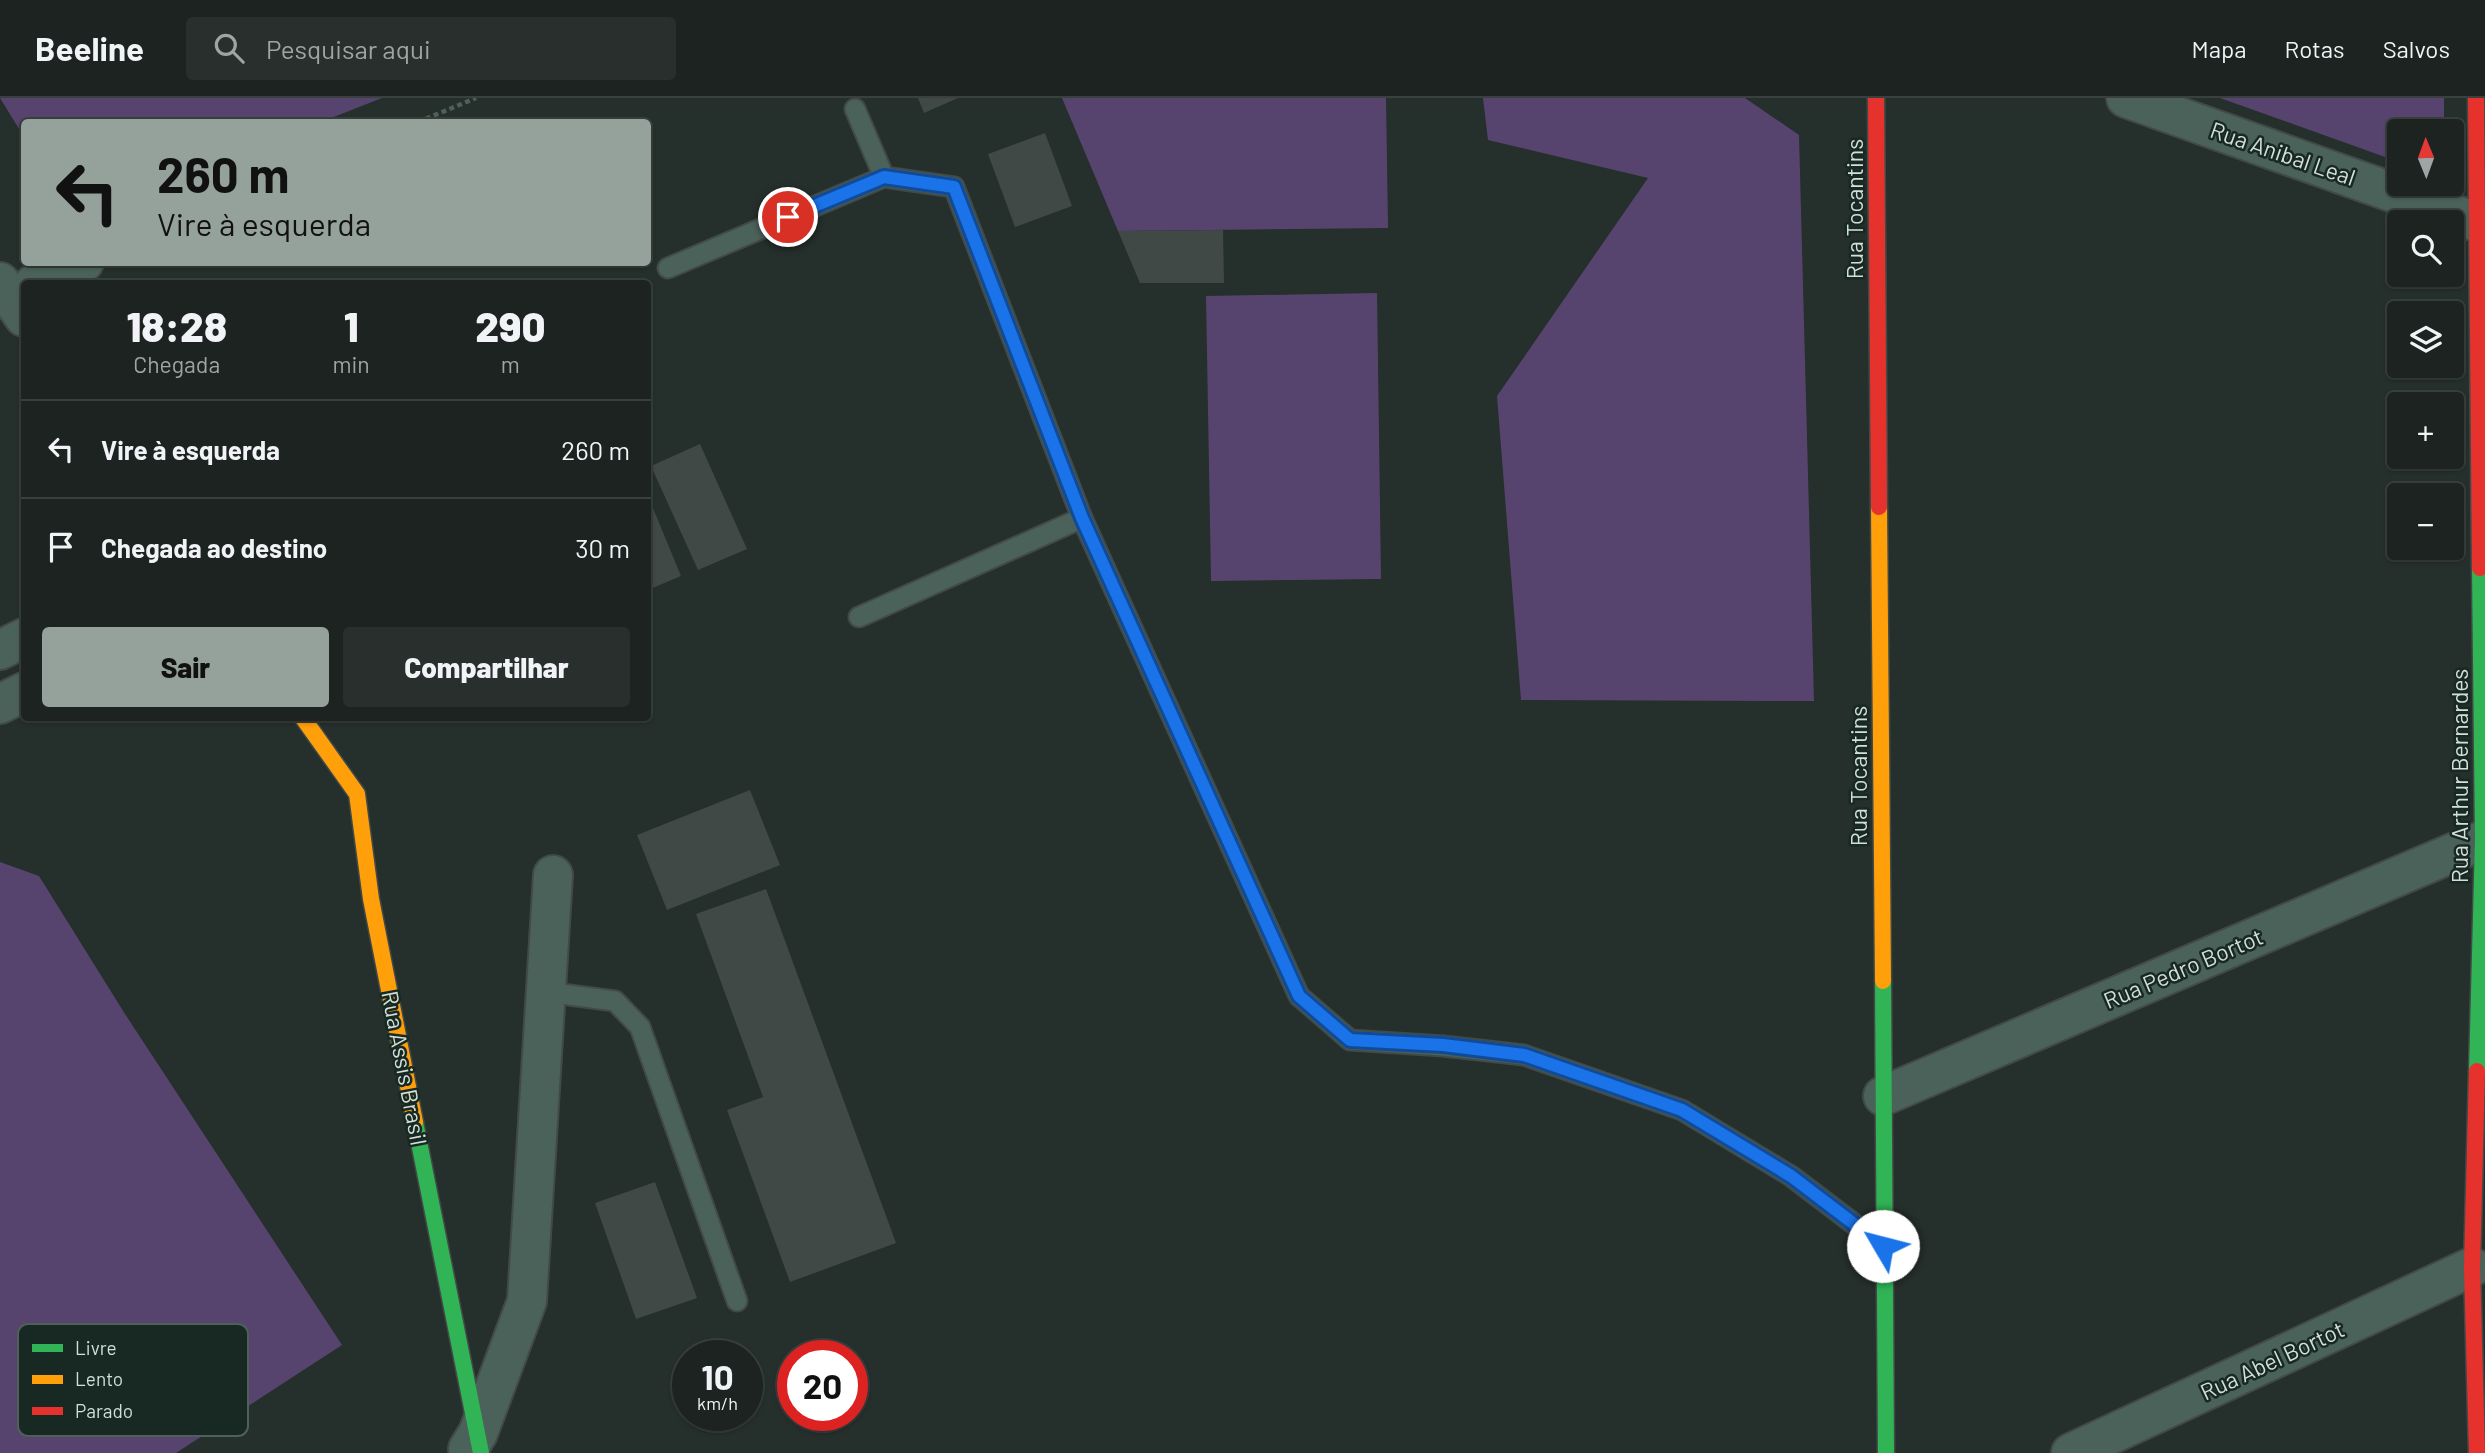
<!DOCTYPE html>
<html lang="pt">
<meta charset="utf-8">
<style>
body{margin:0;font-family:Barlow,sans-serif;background:#292f2d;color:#f1f3f6;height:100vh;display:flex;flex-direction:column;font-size:26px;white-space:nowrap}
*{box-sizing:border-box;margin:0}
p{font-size:23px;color:#a0a4a5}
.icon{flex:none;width:38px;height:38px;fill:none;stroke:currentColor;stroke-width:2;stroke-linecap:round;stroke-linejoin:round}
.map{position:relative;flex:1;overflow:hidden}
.sheet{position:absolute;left:21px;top:182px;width:630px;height:441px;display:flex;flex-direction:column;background:#1c2320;border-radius:7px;box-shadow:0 2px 5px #0004,0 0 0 2px #3a403e}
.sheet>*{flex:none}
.banner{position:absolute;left:21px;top:21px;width:630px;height:147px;border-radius:7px;box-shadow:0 2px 5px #0004,0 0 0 2px #3a403e;background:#95a19b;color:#111;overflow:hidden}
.needle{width:46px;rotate:359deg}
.fabs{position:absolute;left:2387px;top:21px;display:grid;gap:14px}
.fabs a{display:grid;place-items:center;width:77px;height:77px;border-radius:7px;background:#1c2320;box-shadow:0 2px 5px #0004,0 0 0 2px #3a403e;font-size:35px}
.speed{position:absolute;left:672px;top:1242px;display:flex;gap:14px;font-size:35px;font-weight:700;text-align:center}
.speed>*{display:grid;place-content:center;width:91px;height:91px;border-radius:50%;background:#1c2320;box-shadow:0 2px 5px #0004,0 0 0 2px #3a403e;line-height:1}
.speed small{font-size:18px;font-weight:400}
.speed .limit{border:10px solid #d22;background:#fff;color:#111}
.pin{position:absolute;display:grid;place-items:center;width:60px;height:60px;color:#fff;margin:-30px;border:4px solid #fff;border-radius:50%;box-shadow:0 2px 7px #0007}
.me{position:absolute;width:77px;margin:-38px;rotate:307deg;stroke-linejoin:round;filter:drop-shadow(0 0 5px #0008)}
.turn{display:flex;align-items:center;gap:24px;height:147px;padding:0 21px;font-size:32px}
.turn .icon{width:91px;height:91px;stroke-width:2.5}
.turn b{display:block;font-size:49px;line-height:60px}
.eta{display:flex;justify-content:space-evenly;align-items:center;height:119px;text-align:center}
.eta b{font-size:42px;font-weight:800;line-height:49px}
.cta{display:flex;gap:14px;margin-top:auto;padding:14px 21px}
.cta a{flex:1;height:80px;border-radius:7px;background:#95a19b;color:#111;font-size:28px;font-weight:800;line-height:80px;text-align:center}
.cta a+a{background:#292f2d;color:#f1f3f6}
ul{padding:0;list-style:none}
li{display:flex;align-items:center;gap:21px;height:98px;padding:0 21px;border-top:2px solid #3a403e}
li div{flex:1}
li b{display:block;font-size:26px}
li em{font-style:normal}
header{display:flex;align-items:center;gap:42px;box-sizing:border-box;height:98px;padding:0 35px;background:#1c2320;border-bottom:2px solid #3a403e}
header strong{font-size:33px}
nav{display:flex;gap:38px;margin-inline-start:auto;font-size:24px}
.search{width:490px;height:63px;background:#292f2d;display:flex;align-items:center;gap:18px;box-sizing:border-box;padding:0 24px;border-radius:7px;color:#a0a4a5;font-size:26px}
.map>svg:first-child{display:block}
.green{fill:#57446e}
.building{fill:#404945}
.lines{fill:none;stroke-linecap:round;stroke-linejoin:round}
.lane-casing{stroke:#424a47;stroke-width:23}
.street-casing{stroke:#424a47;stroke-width:42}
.fast-casing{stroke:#424a47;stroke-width:19}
.slow-casing{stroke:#424a47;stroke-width:19}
.jam-casing{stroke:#424a47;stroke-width:19}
.path{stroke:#505f59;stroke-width:4.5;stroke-dasharray:5 3.5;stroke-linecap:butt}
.lane{stroke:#4b625a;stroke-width:19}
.street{stroke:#4b625a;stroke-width:38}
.fast{stroke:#30b455;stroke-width:16}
.slow{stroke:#ff9f0a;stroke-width:16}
.jam{stroke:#e5322d;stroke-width:16}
.route-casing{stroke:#114b97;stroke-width:18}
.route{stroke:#1a73e8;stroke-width:12}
.labels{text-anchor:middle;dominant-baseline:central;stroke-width:5;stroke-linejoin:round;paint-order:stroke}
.street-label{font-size:23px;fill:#d2ded8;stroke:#172922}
.key{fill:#172922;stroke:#4f5f59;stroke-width:2}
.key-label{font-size:19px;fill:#d2ded8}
</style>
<header>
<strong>Beeline</strong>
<div class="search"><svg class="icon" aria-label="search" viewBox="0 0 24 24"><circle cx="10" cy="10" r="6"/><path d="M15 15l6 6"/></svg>Pesquisar aqui</div>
<nav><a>Mapa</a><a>Rotas</a><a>Salvos</a></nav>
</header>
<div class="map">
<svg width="2485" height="1355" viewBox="0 0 2485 1355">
<rect width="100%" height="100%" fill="#252f2b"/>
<g class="green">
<polygon points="0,0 382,0 321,24 24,24 24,39"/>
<polygon points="1062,0 1386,0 1388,130 1118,133"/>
<polygon points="1483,0 1745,0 1799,37 1814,603 1521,602 1497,298 1648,80 1488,42"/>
<polygon points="2220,0 2444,0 2444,33 2399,33 2399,64"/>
<polygon points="1377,195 1381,481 1211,483 1206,198"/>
<polygon points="0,764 39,778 125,916 342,1247 176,1355 0,1355"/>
</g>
<g class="building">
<polygon points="918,0 958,0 924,15"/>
<polygon points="1045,35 1072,108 1015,129 988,56"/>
<polygon points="1223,132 1224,185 1140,185 1118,133"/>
<polygon points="700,346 747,451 698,472 651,368"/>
<polygon points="648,398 681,478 648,492"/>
<polygon points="750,692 780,767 667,812 637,737"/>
<polygon points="766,791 896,1145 790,1184 727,1012 763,999 696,816"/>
<polygon points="655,1084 697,1200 636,1221 595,1105"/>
</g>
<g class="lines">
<defs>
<g id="lane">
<polyline points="855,11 884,79 954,89 1082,420 1299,898 1350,942 1443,948 1524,957 1682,1012 1791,1078 1883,1148"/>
<polyline points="668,170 884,79"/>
<polyline points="859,519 1082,420"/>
<polyline points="546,894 615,903 640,929 737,1203"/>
</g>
<g id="street">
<polyline points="2126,0 2479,125"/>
<polyline points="0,184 24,219"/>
<polyline points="34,186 84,164"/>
<polyline points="0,552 24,540"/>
<polyline points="0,606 24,594"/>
<polyline points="1883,998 2483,742"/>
<polyline points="468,1351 478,1335 527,1203 553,777"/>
<polyline points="2071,1355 2472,1169"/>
</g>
<g id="fast">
<polyline points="1883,883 1886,1355"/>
<polyline points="2477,973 2483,742 2480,470"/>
<polyline points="415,1024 481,1355"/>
</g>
<g id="slow">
<polyline points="1879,409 1883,883"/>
<polyline points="303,620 357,696 371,801 415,1024"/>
</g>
<g id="jam">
<polyline points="1876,0 1879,409"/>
<polyline points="2476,0 2480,470"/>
<polyline points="2477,1355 2472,1169 2477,973"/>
</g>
</defs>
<use href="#lane" class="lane-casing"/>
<use href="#street" class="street-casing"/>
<use href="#fast" class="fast-casing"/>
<use href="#slow" class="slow-casing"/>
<use href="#jam" class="jam-casing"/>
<polyline class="path" points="418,24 476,0"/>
<use href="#lane" class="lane"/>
<use href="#street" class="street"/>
<use href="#fast" class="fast"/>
<use href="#slow" class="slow"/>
<use href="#jam" class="jam"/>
</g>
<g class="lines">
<defs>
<polyline id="route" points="788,119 884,79 954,89 1082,420 1299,898 1350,942 1443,947 1524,957 1682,1012 1791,1078 1883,1148"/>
</defs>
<use href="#route" class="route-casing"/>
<use href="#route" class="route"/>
</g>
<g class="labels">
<g class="street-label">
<text transform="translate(2283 55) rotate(19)">Rua Anibal Leal</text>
<text transform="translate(1854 111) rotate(-90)">Rua Tocantins</text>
<text transform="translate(1858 678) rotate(-90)">Rua Tocantins</text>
<text transform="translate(2459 678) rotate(-90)">Rua Arthur Bernardes</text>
<text transform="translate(2183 870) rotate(-23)">Rua Pedro Bortot</text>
<text transform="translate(405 970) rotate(79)">Rua Assis Brasil</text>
<text transform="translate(2272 1262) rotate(-25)">Rua Abel Bortot</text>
</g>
</g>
<rect x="18" y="1226" width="230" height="112" rx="10" class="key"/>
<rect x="32" y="1246" width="31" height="8" fill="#30b455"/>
<rect x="32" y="1277" width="31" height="9" fill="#ff9f0a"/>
<rect x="32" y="1309" width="31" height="8" fill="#e5322d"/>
<g class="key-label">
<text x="75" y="1257">Livre</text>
<text x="75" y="1288">Lento</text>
<text x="75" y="1320">Parado</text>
</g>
</svg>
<div class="fabs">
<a><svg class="needle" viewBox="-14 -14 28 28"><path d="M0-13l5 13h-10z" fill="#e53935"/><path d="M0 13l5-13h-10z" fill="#a0a4a5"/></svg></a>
<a><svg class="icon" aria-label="search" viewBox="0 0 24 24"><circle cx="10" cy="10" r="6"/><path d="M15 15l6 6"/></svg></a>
<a><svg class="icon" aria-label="layers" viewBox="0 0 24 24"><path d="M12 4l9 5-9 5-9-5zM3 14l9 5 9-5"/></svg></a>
<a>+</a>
<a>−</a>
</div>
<div class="speed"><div>10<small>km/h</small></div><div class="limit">20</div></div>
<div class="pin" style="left:788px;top:119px;background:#d93025"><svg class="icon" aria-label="arrive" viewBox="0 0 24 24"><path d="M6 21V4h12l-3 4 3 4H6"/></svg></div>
<svg class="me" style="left:1883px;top:1148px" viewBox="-20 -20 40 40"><circle r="19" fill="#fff"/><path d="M0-13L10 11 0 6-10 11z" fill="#1a73e8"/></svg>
<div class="banner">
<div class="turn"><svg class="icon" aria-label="left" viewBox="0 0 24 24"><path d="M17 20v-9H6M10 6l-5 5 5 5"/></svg><div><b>260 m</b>Vire à esquerda</div></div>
</div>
<section class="sheet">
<div class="eta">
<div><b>18:28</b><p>Chegada</p></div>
<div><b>1</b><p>min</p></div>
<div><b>290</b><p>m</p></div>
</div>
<ul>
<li><svg class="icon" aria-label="left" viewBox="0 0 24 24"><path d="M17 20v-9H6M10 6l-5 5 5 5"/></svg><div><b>Vire à esquerda</b></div><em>260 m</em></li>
<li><svg class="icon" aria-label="arrive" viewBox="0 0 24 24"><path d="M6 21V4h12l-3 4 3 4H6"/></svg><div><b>Chegada ao destino</b></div><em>30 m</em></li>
</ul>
<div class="cta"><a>Sair</a><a>Compartilhar</a></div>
</section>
</div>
